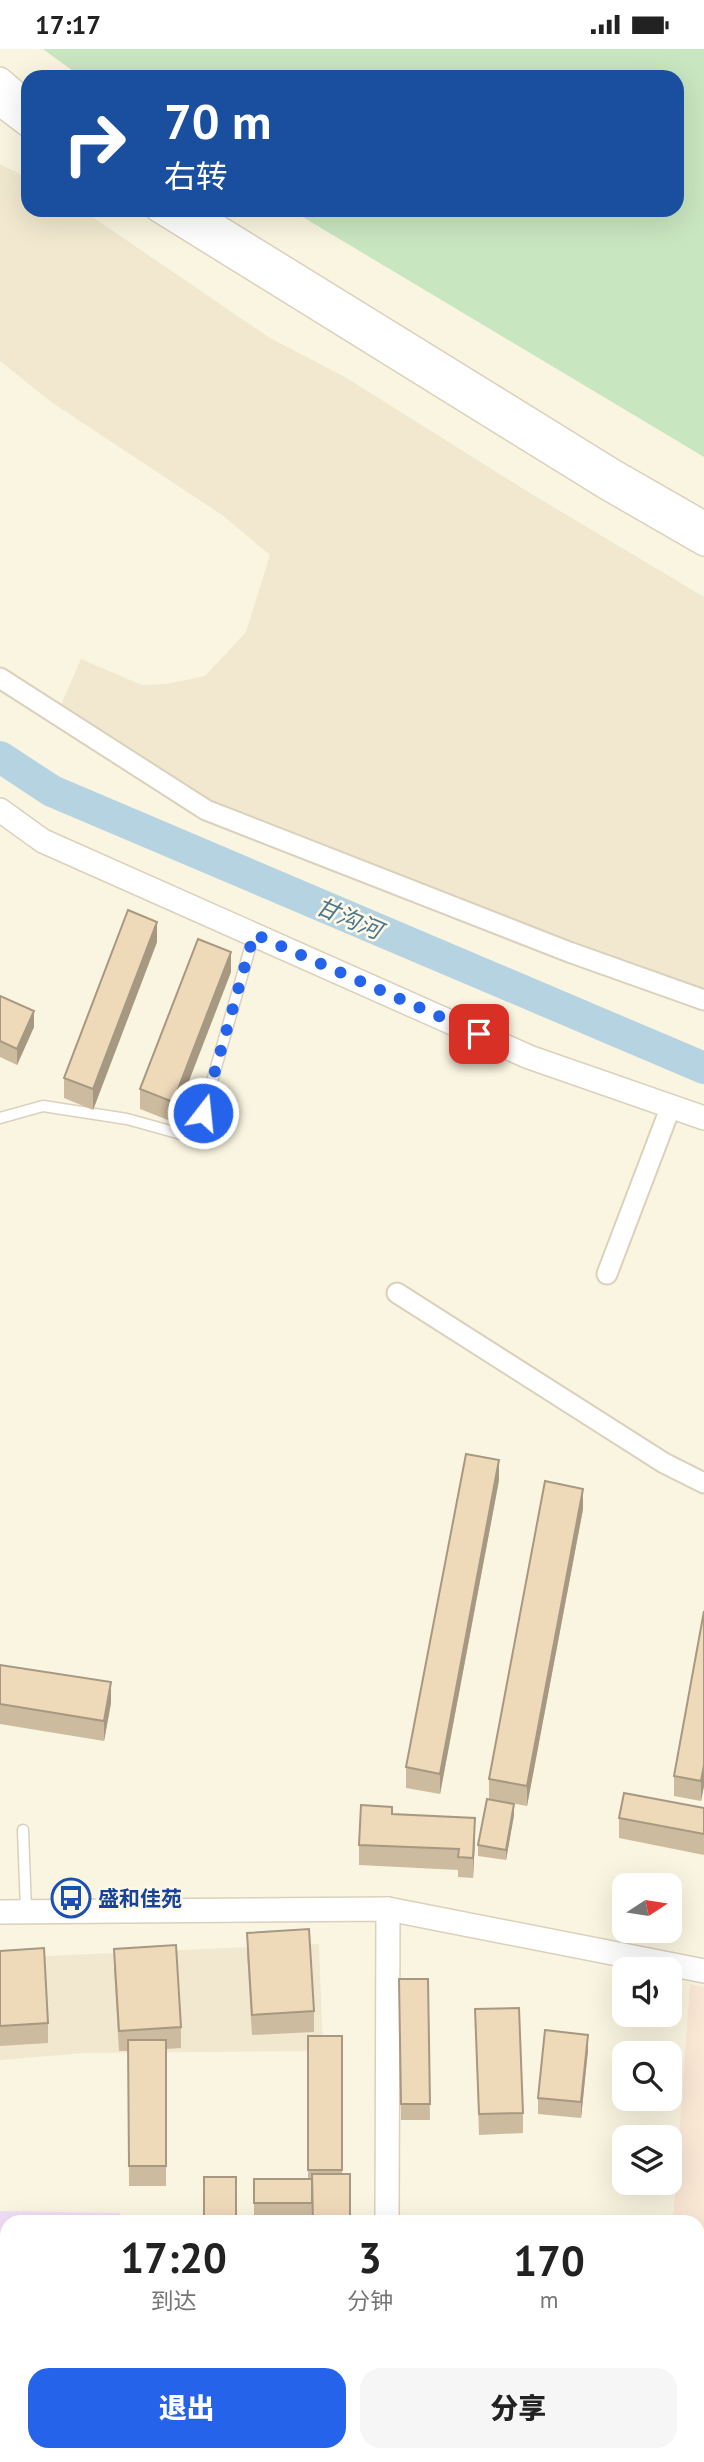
<!DOCTYPE html>
<html lang="zh">
<meta charset="utf-8">
<style>
body{margin:0;font-family:"PT Sans","Noto Sans SC",sans-serif;background:#f6f6f6;color:#222;height:100vh;display:flex;flex-direction:column;font-size:26px;white-space:nowrap}
*{box-sizing:border-box;margin:0}
p{font-size:23px;color:#767676}
.icon{flex:none;width:38px;height:38px;fill:none;stroke:currentColor;stroke-width:2;stroke-linecap:round;stroke-linejoin:round}
.map{position:relative;flex:1;overflow:hidden}
.side{position:absolute;left:0px;top:2166px;width:705px;height:247px;display:flex;flex-direction:column;background:#fff;border-radius:21px 21px 0 0;box-shadow:0 7px 28px #0002}
.side>*{flex:none}
.guide{position:absolute;left:21px;top:21px;width:663px;height:147px;border-radius:21px;box-shadow:0 7px 28px #0002;background:#1a4fa0;color:#fff;overflow:hidden}
.needle{width:46px;rotate:78deg}
.tools{position:absolute;left:612px;top:1824px;display:grid;gap:14px}
.tools a{display:grid;place-items:center;width:70px;height:70px;border-radius:14px;background:#fff;box-shadow:0 7px 28px #0002;font-size:35px}
.pin{position:absolute;display:grid;place-items:center;width:60px;height:60px;color:#fff;margin:-30px;border-radius:14px;box-shadow:0 4px 10px #0006}
.me{position:absolute;width:77px;margin:-38px;rotate:16deg;stroke-linejoin:round;filter:drop-shadow(0 0 5px #0008)}
.turn{display:flex;align-items:center;gap:24px;height:147px;padding:0 28px;font-size:32px}
.turn .icon{width:91px;height:91px;stroke-width:2.5}
.turn b{display:block;font-size:49px;line-height:60px}
.eta{display:flex;justify-content:space-evenly;align-items:center;height:119px;text-align:center}
.eta b{font-size:42px;font-weight:800;line-height:49px}
.button{display:flex;gap:14px;margin-top:auto;padding:14px 28px}
.button a{flex:1;height:80px;border-radius:21px;background:#2563eb;color:#fff;font-size:28px;font-weight:800;line-height:80px;text-align:center}
.button a+a{background:#f6f6f6;color:#222}
.status{display:flex;justify-content:space-between;align-items:center;height:49px;padding:0 35px;background:#fff;direction:ltr}
.status svg{height:19px;fill:currentColor}
.map>svg:first-child{display:block}
.residential{fill:#f1e8cf}
.commercial{fill:#fae7d4}
.education{fill:#f2ddf6}
.green{fill:#c8e6c0}
.lines{fill:none;stroke-linecap:round;stroke-linejoin:round}
.river{stroke:#b6d3e2;stroke-width:32}
.service-casing{stroke:#dbd0bb;stroke-width:13}
.minor-casing{stroke:#dbd0bb;stroke-width:23}
.tertiary-casing{stroke:#dbd0bb;stroke-width:26}
.service{stroke:#fff;stroke-width:10}
.minor{stroke:#fff;stroke-width:19}
.tertiary{stroke:#fff;stroke-width:23}
.wall{fill:#cdbb9f}
.shaded-wall{fill:#a79882}
.building{fill:#eed9b9;stroke:#a79882;stroke-width:2}
.route{stroke:#2563eb;stroke-width:12;stroke-dasharray:0 21.6}
.labels{text-anchor:middle;dominant-baseline:central;stroke-width:5;stroke-linejoin:round;paint-order:stroke}
.transit-label{font-size:21px;font-weight:bold;fill:#164399;stroke:#fef9e6;text-anchor:start}
.water-label{font-size:23px;font-style:italic;fill:#4b768f;stroke:#fef9e6}
</style>
<div class="status"><b>17:17</b><svg viewBox="0 0 49 12"><path d="M0 12V9h3v3zM5 12V6h3v6zM10 12V3h3v9zM15 12V0h3v12zM26 1h20v11H26zM47 4h2v5h-2z"/></svg></div>
<div class="map">
<svg width="704" height="2413" viewBox="0 0 704 2413">
<rect width="100%" height="100%" fill="#faf5e0"/>
<g class="residential">
<polygon points="0,115 28,129 28,161 82,161 270,289 345,328 525,441 704,548 704,951 206,761 57,665 81,610 142,636 166,635 205,627 246,583 270,506 222,466 51,353 0,312"/>
<polygon points="319,1895 323,2002 86,2004 0,2011 0,1909"/>
</g>
<polygon class="commercial" points="690,1935 704,1938 704,2312 698,2312 698,2174 673,2173"/>
<polygon class="education" points="0,2162 120,2164 121,2173 7,2174 7,2320 0,2321"/>
<polygon class="green" points="43,0 704,0 704,408 291,161 677,161 677,28 81,28"/>
<g class="lines">
<polyline class="river" points="0,708 52,742 704,1019"/>
<defs>
<g id="service">
<polyline points="0,1069 43,1057 127,1070 192,1088 203,1064 254,885"/>
<polyline points="23,1781 26,1862"/>
</g>
<g id="minor">
<polyline points="0,629 206,761 569,903 704,951"/>
<polyline points="607,1225 671,1057"/>
<polyline points="397,1244 664,1414 704,1434"/>
<polyline points="0,2326 7,2326"/>
<polyline points="698,2333 704,2334"/>
</g>
<g id="tertiary">
<polyline points="0,30 28,54"/>
<polyline points="0,55 28,76"/>
<polyline points="158,161 605,438 704,495"/>
<polyline points="191,161 615,423 704,474"/>
<polyline points="0,761 43,792 529,1008 704,1069"/>
<polyline points="0,1863 388,1860 704,1922"/>
<polyline points="387,2174 388,1860"/>
<polyline points="387,2413 387,2406"/>
</g>
</defs>
<use href="#service" class="service-casing"/>
<use href="#minor" class="minor-casing"/>
<use href="#tertiary" class="tertiary-casing"/>
<use href="#service" class="service"/>
<use href="#minor" class="minor"/>
<use href="#tertiary" class="tertiary"/>
</g>
<g class="wall">
<polygon points="157,893 93,1061 64,1049 64,1029"/>
<polygon points="231,923 173,1073 140,1060 140,1040"/>
<polygon points="0,947 34,978 17,1016 0,1008"/>
<polygon points="499,1431 440,1745 406,1739 406,1718"/>
<polygon points="583,1460 527,1757 489,1750 489,1730"/>
<polygon points="704,1562 704,1737 701,1752 674,1747 674,1727"/>
<polygon points="0,1616 111,1654 104,1692 0,1675"/>
<polygon points="704,1759 704,1806 619,1789 619,1769"/>
<polygon points="392,1765 475,1790 473,1829 458,1828 458,1821 359,1816 359,1796"/>
<polygon points="514,1766 506,1811 478,1807 478,1796"/>
<polygon points="247,1884 314,1962 314,1983 252,1986 247,1904"/>
<polygon points="114,1900 181,1978 181,1999 166,2000 166,2137 129,2137 128,2002 119,2002 114,1920"/>
<polygon points="0,1902 48,1974 48,1994 0,1997"/>
<polygon points="399,1930 428,1930 430,2071 401,2071"/>
<polygon points="475,1960 523,2064 523,2084 479,2086"/>
<polygon points="308,1987 342,1987 342,2125 312,2170 254,2170 254,2130 308,2130"/>
<polygon points="588,2001 581,2069 538,2065 538,2049"/>
<rect x="0" y="2342" width="7" height="56"/>
<rect x="20" y="2406" width="49" height="7"/>
</g>
<g class="shaded-wall">
<polygon points="157,873 157,893 93,1061 93,1040"/>
<polygon points="231,903 231,923 173,1073 173,1053"/>
<polygon points="34,962 34,978 17,1016 17,1000"/>
<polygon points="499,1411 499,1431 440,1745 440,1725"/>
<polygon points="583,1440 583,1460 527,1757 527,1737"/>
<polygon points="111,1633 111,1654 104,1692 104,1672"/>
<polygon points="704,1716 704,1737 701,1752 701,1732"/>
<polygon points="514,1755 514,1766 506,1811 506,1801"/>
<polygon points="475,1769 475,1790 473,1829 473,1809"/>
<polygon points="588,1986 588,2001 581,2069 581,2053"/>
</g>
<g class="building">
<polygon points="128,861 157,873 93,1040 64,1029"/>
<polygon points="198,890 231,903 173,1053 140,1040"/>
<polygon points="0,947 34,962 17,1000 0,992"/>
<polygon points="466,1405 499,1411 440,1725 406,1718"/>
<polygon points="545,1432 583,1440 527,1737 489,1730"/>
<polygon points="704,1562 704,1716 701,1732 674,1727"/>
<polygon points="0,1616 111,1633 104,1672 0,1655"/>
<polygon points="624,1744 704,1759 704,1785 619,1769"/>
<polygon points="487,1750 514,1755 506,1801 478,1796"/>
<polygon points="361,1756 392,1758 392,1765 475,1769 473,1809 458,1808 459,1800 359,1796"/>
<polygon points="309,1880 314,1962 252,1966 247,1884"/>
<polygon points="176,1896 181,1978 119,1982 114,1900"/>
<polygon points="44,1899 48,1974 0,1977 0,1902"/>
<polygon points="399,1930 428,1930 430,2055 401,2055"/>
<polygon points="519,1959 523,2064 479,2065 475,1960"/>
<polygon points="545,1981 588,1986 581,2053 538,2049"/>
<rect x="308" y="1987" width="34" height="134"/>
<polygon points="128,1991 166,1991 166,2117 129,2117"/>
<polygon points="312,2125 350,2125 350,2174 313,2174"/>
<rect x="204" y="2128" width="32" height="46"/>
<rect x="254" y="2130" width="58" height="24"/>
<polygon points="0,2342 7,2342 7,2378 0,2377"/>
<rect x="152" y="2406" width="36" height="7"/>
<rect x="243" y="2406" width="32" height="7"/>
<polygon points="316,2406 348,2406 348,2413 317,2413"/>
<rect x="405" y="2406" width="35" height="7"/>
<polygon points="489,2406 523,2406 523,2413 488,2413"/>
<rect x="560" y="2406" width="39" height="7"/>
</g>
<g class="lines">
<polyline class="route" points="203,1064 254,885 479,985"/>
</g>
<defs>
<symbol id="bus-ring" viewBox="-11 -11 22 22"><circle r="9.5" fill="#fef9e6" stroke="#1a4fb4" stroke-width="1.5"/><path d="M-5-6H5V4H4V6H2V4H-2V6H-4V4H-5ZM-3.5-4V0h7V-4ZM-3.5 1.2v1.5H-2V1.2ZM2 1.2v1.5H3.5V1.2Z" fill="#1a4fb4"/></symbol>
</defs>
<g fill-rule="evenodd">
<use href="#bus-ring" x="49" y="1827" width="44" height="44"/>
</g>
<g class="labels">
<g class="transit-label">
<text x="98" y="1849">盛和佳苑</text>
</g>
<g class="water-label">
<text transform="translate(349 869) rotate(23)">甘沟河</text>
</g>
</g>
</svg>
<div class="tools">
<a><svg class="needle" viewBox="-14 -14 28 28"><path d="M0-13l5 13h-10z" fill="#e53935"/><path d="M0 13l5-13h-10z" fill="#767676"/></svg></a>
<a><svg class="icon" aria-label="sound" viewBox="0 0 24 24"><path d="M4 9h4l5-4v14l-5-4H4zM17 9q2 3 0 6"/></svg></a>
<a><svg class="icon" aria-label="search" viewBox="0 0 24 24"><circle cx="10" cy="10" r="6"/><path d="M15 15l6 6"/></svg></a>
<a><svg class="icon" aria-label="layers" viewBox="0 0 24 24"><path d="M12 4l9 5-9 5-9-5zM3 14l9 5 9-5"/></svg></a>
</div>
<div class="pin" style="left:479px;top:985px;background:#d93025"><svg class="icon" aria-label="arrive" viewBox="0 0 24 24"><path d="M6 21V4h12l-3 4 3 4H6"/></svg></div>
<svg class="me" style="left:203px;top:1064px" viewBox="-20 -20 40 40"><circle r="17" fill="#2563eb" stroke="#fff" stroke-width="3"/><path d="M0-11L8 9 0 5-8 9z" fill="#fff"/></svg>
<div class="guide">
<div class="turn"><svg class="icon" aria-label="right" viewBox="0 0 24 24"><path d="M7 20v-9h11M14 6l5 5-5 5"/></svg><div><b>70 m</b>右转</div></div>
</div>
<section class="side">
<div class="eta">
<div><b>17:20</b><p>到达</p></div>
<div><b>3</b><p>分钟</p></div>
<div><b>170</b><p>m</p></div>
</div>
<div class="button"><a>退出</a><a>分享</a></div>
</section>
</div>
